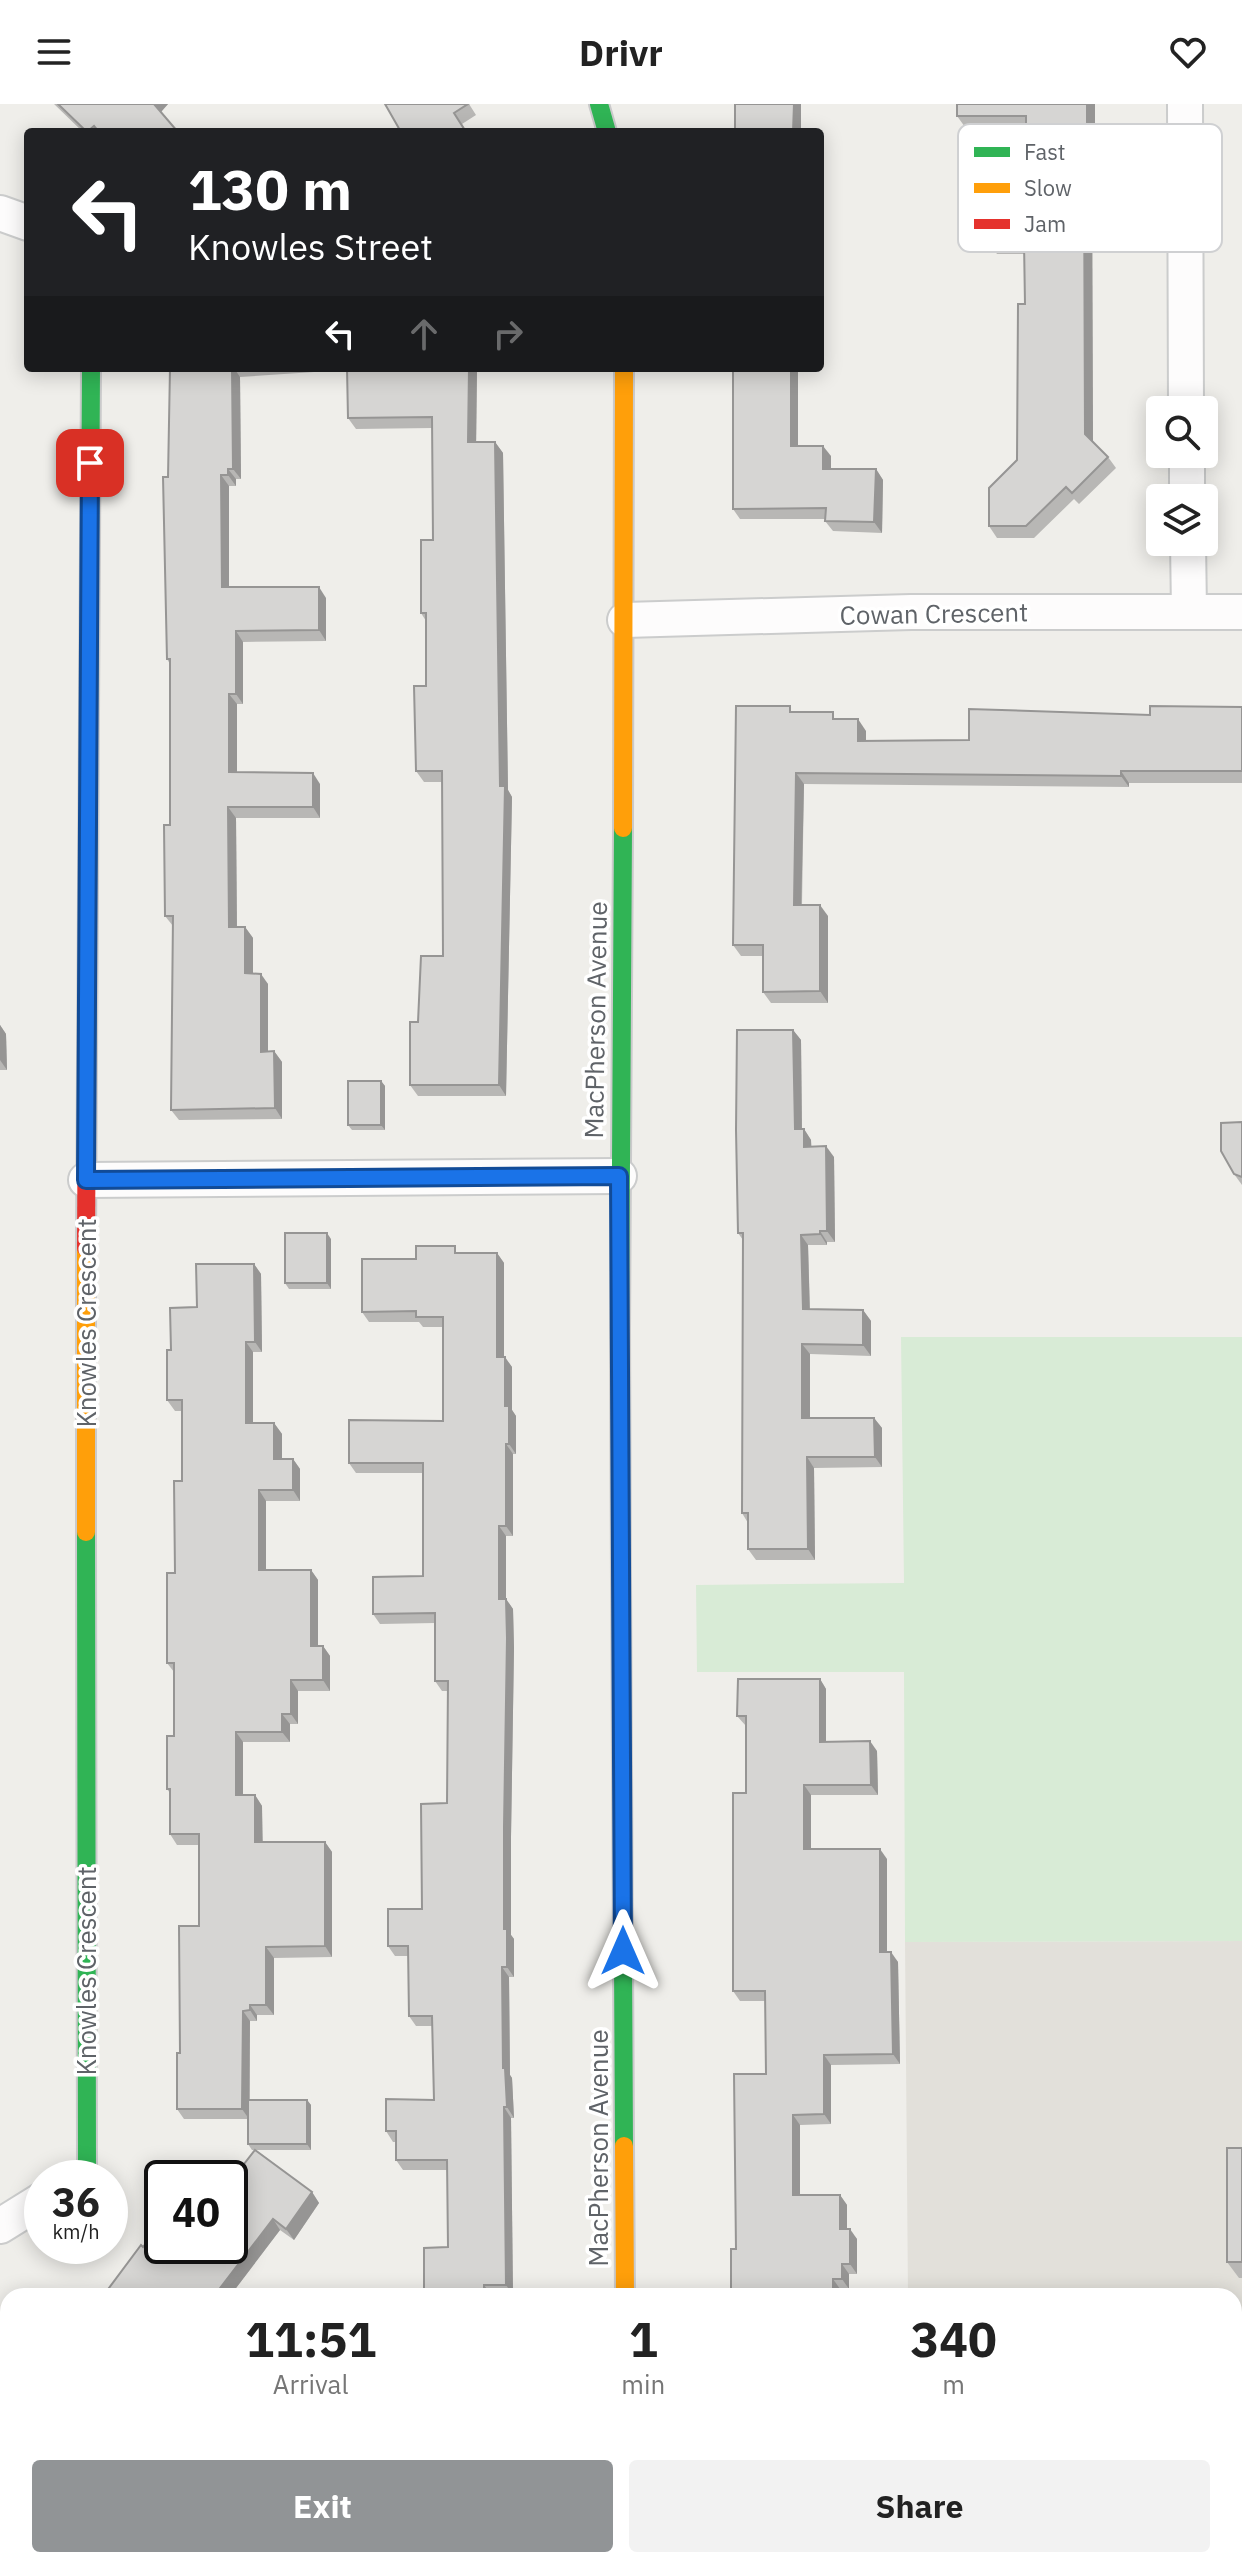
<!DOCTYPE html>
<style>
body{margin:0;font-family:"IBM Plex Sans",sans-serif;background:#f2f2f2;color:#222;height:100vh;display:flex;flex-direction:column;font-size:30px;white-space:nowrap}
*{box-sizing:border-box;margin:0}
p{font-size:26px;color:#767676}
.icon{flex:none;width:44px;height:44px;fill:none;stroke:currentColor;stroke-width:2;stroke-linecap:round;stroke-linejoin:round}
.map{position:relative;flex:1;overflow:hidden}
.drawer{position:absolute;left:0px;top:2184px;width:1242px;height:280px;display:flex;flex-direction:column;background:#fff;border-radius:24px 24px 0 0;box-shadow:0 4px 20px #0003}
.drawer>*{flex:none}
.hud{position:absolute;left:24px;top:24px;width:800px;height:244px;border-radius:8px;box-shadow:0 4px 20px #0003;background:#202124;color:#fff;overflow:hidden}
.buttons{position:absolute;left:1146px;top:292px;display:grid;gap:16px}
.buttons a{display:grid;place-items:center;width:72px;height:72px;border-radius:8px;background:#fff;box-shadow:0 4px 20px #0003;font-size:40px}
.speed{position:absolute;left:24px;top:2056px;display:flex;gap:16px;font-size:40px;font-weight:700;text-align:center}
.speed>*{display:grid;place-content:center;width:104px;height:104px;border-radius:50%;background:#fff;box-shadow:0 4px 20px #0003;line-height:1}
.speed small{font-size:20px;font-weight:400}
.speed .limit{border:4px solid #111;border-radius:12px;background:#fff;color:#111}
.pin{position:absolute;display:grid;place-items:center;width:68px;height:68px;color:#fff;margin:-34px;border-radius:16px;box-shadow:0 4px 12px #0006}
.me{position:absolute;width:88px;margin:-44px;rotate:0deg;stroke-linejoin:round;filter:drop-shadow(0 0 6px #0008)}
.turn{display:flex;align-items:center;gap:28px;height:168px;padding:0 32px;font-size:36px}
.turn .icon{width:104px;height:104px;stroke-width:2.5}
.turn b{display:block;font-size:56px;line-height:68px}
.lanes{display:flex;align-items:center;height:76px;padding:0 32px;background:#0003;justify-content:center;gap:40px;direction:ltr}
.lanes .off{opacity:.35}
.eta{display:flex;justify-content:space-evenly;align-items:center;height:136px;text-align:center}
.eta b{font-size:48px;font-weight:700;line-height:56px}
.button{display:flex;gap:16px;margin-top:auto;padding:16px 32px}
.button a{flex:1;height:92px;border-radius:8px;background:#919496;color:#fff;font-size:32px;font-weight:700;line-height:92px;text-align:center}
.button a+a{background:#f2f2f2;color:#222}
header{display:flex;justify-content:space-between;align-items:center;height:104px;padding:0 32px;background:#fff;font-size:36px;font-weight:700}
.map>svg:first-child{display:block}
.education{fill:#e2e0da}
.green{fill:#d8ebd6}
.lines{fill:none;stroke-linecap:round;stroke-linejoin:round}
.street-casing{stroke:#cbcccc;stroke-width:38}
.fast-casing{stroke:#cacacb;stroke-width:22}
.slow-casing{stroke:#cacacb;stroke-width:22}
.jam-casing{stroke:#cacacb;stroke-width:22}
.street{stroke:#fdfcfc;stroke-width:34}
.fast{stroke:#30b455;stroke-width:18}
.slow{stroke:#ff9f0a;stroke-width:18}
.jam{stroke:#e5322d;stroke-width:18}
.wall{fill:#b8b7b5}
.shaded-wall{fill:#969594}
.building{fill:#d6d5d3;stroke:#969594;stroke-width:2}
.route-casing{stroke:#114b97;stroke-width:20}
.route{stroke:#1a73e8;stroke-width:14}
.labels{text-anchor:middle;dominant-baseline:central;stroke-width:7;stroke-linejoin:round;paint-order:stroke}
.street-label{font-size:26px;fill:#5f6368;stroke:#fff}
.key{fill:#fff;stroke:#cfd0d2;stroke-width:2}
.key-label{font-size:22px;fill:#5f6368}
</style>
<header><svg class="icon" aria-label="menu" viewBox="0 0 24 24"><path d="M4 6h16M4 12h16M4 18h16"/></svg>Drivr<svg class="icon" aria-label="heart" viewBox="0 0 24 24"><path d="M12 20l-8-8c-3-5 5-10 8-4 3-6 11-1 8 4z"/></svg></header>
<div class="map">
<svg width="1242" height="2464" viewBox="0 0 1242 2464">
<rect width="100%" height="100%" fill="#efeeea"/>
<polygon class="education" points="1242,1837 1242,2464 911,2464 911,2456 1234,2456 1234,2192 908,2192 905,1838"/>
<polygon class="green" points="901,1233 1242,1233 1242,1837 905,1838 904,1568 697,1568 696,1481 904,1479"/>
<g class="lines">
<defs>
<g id="street">
<polyline points="1185,0 1186,306"/>
<polyline points="0,109 28,119"/>
<polyline points="1187,350 1187,394"/>
<polyline points="1188,438 1189,507"/>
<polyline points="625,516 911,508 1242,508"/>
<polyline points="86,1076 619,1072"/>
<polyline points="0,2122 42,2096"/>
</g>
<g id="fast">
<polyline points="599,0 607,28"/>
<polyline points="87,955 91,264"/>
<polyline points="620,1225 623,724"/>
<polyline points="621,1476 624,2042"/>
<polyline points="78,2074 87,2069 86,1428"/>
</g>
<g id="slow">
<polyline points="623,724 624,264"/>
<polyline points="86,1144 86,1428"/>
<polyline points="620,1225 621,1476"/>
<polyline points="624,2042 625,2192"/>
<polyline points="626,2456 626,2464"/>
</g>
<polyline id="jam" points="86,1144 87,955"/>
</defs>
<use href="#street" class="street-casing"/>
<use href="#fast" class="fast-casing"/>
<use href="#slow" class="slow-casing"/>
<use href="#jam" class="jam-casing"/>
<use href="#street" class="street"/>
<use href="#fast" class="fast"/>
<use href="#slow" class="slow"/>
<use href="#jam" class="jam"/>
</g>
<g class="wall">
<polygon points="54,0 168,0 161,8 178,28 83,28"/>
<polygon points="469,0 476,11 462,20 467,28 401,28"/>
<polygon points="1095,0 1095,71 1092,71 1093,338 1108,353 1116,364 1079,400 1074,395 1034,434 997,434 989,422 1017,356 1025,200 1025,150 997,150 989,139 1026,75 1026,24 965,23 957,12"/>
<polygon points="170,264 329,264 329,267 240,273 241,375 236,375 236,382 229,382 229,483 326,494 326,537 243,538 243,600 237,600 237,668 320,680 320,714 236,714 237,823 245,823 253,834 253,869 268,880 268,947 274,947 282,958 282,1015 179,1016 171,1006 173,822 165,812 170,721 170,560 167,555"/>
<polygon points="477,264 476,338 495,338 503,349 508,686 512,693 506,992 418,992 410,981 418,918 443,852 442,678 424,678 416,667 426,582 426,517 421,509 433,436 432,324 356,325 348,314"/>
<polygon points="798,264 798,342 831,352 831,365 876,365 883,376 882,429 833,427 825,417 825,415 740,415 733,405"/>
<polygon points="1242,603 1242,679 1129,679 1129,683 804,680 802,801 828,812 828,899 771,899 763,888 763,852 741,852 733,841 794,608 838,615 866,627 866,637 969,636 1150,611"/>
<polygon points="0,921 6,930 7,966 0,966"/>
<polygon points="793,926 801,936 802,1025 804,1025 811,1036 811,1042 834,1053 835,1138 827,1138 827,1141 808,1141 810,1205 863,1206 871,1217 871,1252 810,1250 810,1314 874,1314 882,1324 882,1363 814,1364 815,1456 756,1456 748,1445 748,1419 742,1409 743,1136 738,1129"/>
<polygon points="381,977 385,982 385,1026 352,1026 348,1021"/>
<polygon points="1242,1018 1242,1081 1234,1070"/>
<polygon points="331,1135 331,1185 289,1185 285,1179"/>
<polygon points="460,1149 497,1149 504,1159 504,1253 512,1263 512,1306 516,1312 516,1350 513,1350 513,1432 506,1432 506,1495 513,1505 514,1544 511,1733 511,1831 514,1835 514,1873 509,1873 510,1971 512,1974 514,2014 511,2014 513,2191 492,2192 448,2143 447,2066 403,2066 396,2056 396,2038 393,2038 386,2027 434,1996 432,1922 416,1922 409,1912 408,1852 395,1852 388,1842 422,1805 447,1699 447,1587 442,1587 435,1577 435,1519 380,1520 373,1510 423,1472 423,1369 356,1369 349,1359 443,1317 443,1223 423,1223 419,1218 369,1218 362,1208 416,1155"/>
<polygon points="196,1160 254,1160 261,1170 262,1248 253,1248 253,1319 274,1319 282,1330 282,1355 293,1355 300,1365 300,1397 266,1397 266,1466 311,1466 318,1476 318,1542 323,1542 330,1552 330,1587 298,1587 298,1620 290,1620 290,1638 243,1638 243,1691 255,1691 262,1702 262,1738 325,1738 332,1748 332,1853 274,1854 274,1911 257,1911 257,1917 250,1917 250,1996 307,1996 311,2001 311,2046 256,2046 312,2088 319,2099 294,2136 280,2126 230,2192 103,2192 141,2141 143,2143 162,2119 162,2142 230,2142 230,2078 255,2046 252,2046 248,2040 248,2015 184,2015 177,2005 177,1949 180,1949 179,1822 199,1822 199,1741 177,1741 170,1730 170,1689 167,1685 167,1632 174,1632 174,1568 167,1559 167,1469 175,1469 174,1377 182,1377 182,1307 175,1307 167,1296 167,1246 171,1246 170,1204 197,1203"/>
<polygon points="820,1575 826,1585 826,1638 877,1647 878,1691 811,1691 811,1745 887,1755 887,1848 898,1858 900,1960 831,1961 831,2020 800,2021 800,2091 840,2091 847,2101 847,2125 857,2135 857,2170 849,2170 849,2185 840,2185 840,2192 735,2190 731,2185 736,2145 766,1970 765,1897 740,1897 733,1887 746,1689 746,1622 737,1612"/>
<polygon points="1242,2044 1242,2174 1239,2174 1227,2158"/>
<rect x="0" y="2234" width="8" height="67"/>
<rect x="1234" y="2287" width="8" height="160"/>
</g>
<g class="shaded-wall">
<polygon points="154,0 168,0 160,9"/>
<polygon points="794,0 801,0 801,28 793,28"/>
<polygon points="1087,0 1095,0 1095,71 1087,60"/>
<polygon points="1084,60 1092,71 1093,341 1085,330"/>
<polygon points="232,264 234,264 240,273 241,375 233,365"/>
<polygon points="469,264 477,264 476,349 468,338"/>
<polygon points="791,264 798,264 798,352 791,342"/>
<polygon points="495,338 503,349 508,686 512,693 506,992 499,981 500,682"/>
<polygon points="823,342 831,352 831,375 823,365"/>
<polygon points="228,365 236,375 236,382 228,371"/>
<polygon points="876,365 883,376 882,429 874,418"/>
<polygon points="221,371 229,382 229,494 222,483"/>
<polygon points="319,483 326,494 326,537 319,526"/>
<polygon points="236,527 243,538 243,600 236,590"/>
<polygon points="229,590 237,600 237,679 229,668"/>
<polygon points="858,615 866,627 866,649 858,637"/>
<polygon points="1121,667 1129,679 1129,683 1121,672"/>
<polygon points="313,669 320,680 320,714 313,703"/>
<polygon points="796,669 804,680 801,812 794,801"/>
<polygon points="228,703 236,714 237,834 229,823"/>
<polygon points="820,801 828,812 828,899 820,887"/>
<polygon points="245,823 253,834 253,880 245,869"/>
<polygon points="261,870 268,880 268,958 261,948"/>
<polygon points="0,921 6,930 7,966 0,956"/>
<polygon points="793,926 801,936 802,1036 795,1025"/>
<polygon points="274,947 282,958 282,1015 275,1004"/>
<polygon points="381,977 385,982 385,1026 381,1021"/>
<polygon points="804,1025 811,1036 812,1053 804,1043"/>
<polygon points="826,1042 834,1053 835,1138 827,1127"/>
<polygon points="820,1127 827,1138 827,1141 820,1130"/>
<polygon points="327,1129 331,1135 331,1185 327,1179"/>
<polygon points="801,1131 808,1141 810,1216 803,1205"/>
<polygon points="497,1149 504,1159 504,1263 497,1253"/>
<polygon points="254,1160 261,1170 262,1248 255,1238"/>
<polygon points="863,1206 871,1217 871,1252 863,1241"/>
<polygon points="246,1238 253,1248 253,1330 246,1319"/>
<polygon points="802,1240 810,1250 810,1325 802,1314"/>
<polygon points="505,1253 512,1263 512,1306 516,1312 516,1350 509,1340 505,1302"/>
<polygon points="874,1314 882,1324 882,1363 875,1353"/>
<polygon points="274,1319 282,1330 282,1366 274,1355"/>
<polygon points="506,1340 513,1350 513,1432 506,1422"/>
<polygon points="807,1353 814,1364 815,1456 808,1445"/>
<polygon points="293,1355 300,1365 300,1397 293,1386"/>
<polygon points="259,1386 266,1397 266,1476 259,1466"/>
<polygon points="499,1422 506,1432 506,1495 513,1505 514,1544 511,1733 511,1831 514,1835 514,1873 507,1863 504,1825"/>
<polygon points="311,1466 318,1476 318,1552 311,1542"/>
<polygon points="323,1542 330,1552 330,1587 323,1576"/>
<polygon points="820,1575 826,1585 826,1648 820,1638"/>
<polygon points="291,1576 298,1587 298,1620 291,1610"/>
<polygon points="282,1610 290,1620 290,1638 282,1628"/>
<polygon points="236,1628 243,1638 243,1702 236,1691"/>
<polygon points="870,1637 877,1647 878,1691 871,1681"/>
<polygon points="804,1681 811,1691 811,1755 804,1745"/>
<polygon points="255,1691 262,1702 263,1748 255,1738"/>
<polygon points="325,1738 332,1748 332,1853 325,1842"/>
<polygon points="880,1745 887,1755 887,1858 880,1848"/>
<polygon points="266,1843 274,1854 274,1911 266,1901"/>
<polygon points="891,1848 898,1858 900,1960 893,1950"/>
<polygon points="502,1863 509,1873 510,1971 512,1974 514,2014 507,2003 503,1964"/>
<polygon points="250,1901 257,1911 257,1917 250,1906"/>
<polygon points="243,1907 250,1917 249,2015 242,2005"/>
<polygon points="824,1951 831,1961 831,2020 824,2010"/>
<polygon points="307,1996 311,2001 311,2046 307,2040"/>
<polygon points="504,2003 511,2014 513,2191 506,2181"/>
<polygon points="793,2011 800,2021 800,2101 793,2091"/>
<polygon points="312,2088 319,2099 294,2136 286,2125"/>
<polygon points="840,2091 847,2101 847,2135 840,2125"/>
<polygon points="273,2115 280,2126 230,2192 214,2192"/>
<polygon points="850,2125 857,2135 857,2170 850,2160"/>
<polygon points="842,2160 849,2170 849,2185 842,2175"/>
<polygon points="833,2175 840,2185 840,2192 833,2192"/>
<polygon points="484,2181 492,2192 484,2192"/>
<polygon points="94,2456 101,2456 101,2464 94,2462"/>
<rect x="274" y="2456" width="7" height="8"/>
<rect x="504" y="2456" width="7" height="8"/>
<polygon points="844,2456 852,2456 851,2464 844,2464"/>
</g>
<g class="building">
<polygon points="58,0 154,0 178,28 99,28 94,22 87,28"/>
<polygon points="385,0 468,0 454,9 466,28 401,28"/>
<polygon points="735,0 794,0 793,28 735,28"/>
<polygon points="957,0 1087,0 1087,60 1084,60 1085,330 1108,353 1072,389 1066,383 1026,422 989,422 989,384 1017,356 1018,200 1025,200 1024,138 989,139 989,76 1026,75 1026,12 957,12"/>
<polygon points="170,264 232,264 233,365 228,365 228,371 221,371 222,483 319,483 319,526 236,527 236,590 229,590 229,668 313,669 313,703 228,703 229,823 245,823 245,869 261,870 261,948 274,947 275,1004 171,1006 173,812 165,812 164,721 170,721 170,555 167,555 163,373 168,373"/>
<polygon points="347,264 469,264 468,338 495,338 500,682 505,682 499,981 410,981 410,918 418,918 421,852 443,852 442,667 416,667 414,582 426,582 426,509 421,509 421,436 433,436 432,313 348,314"/>
<polygon points="733,264 791,264 791,342 823,342 823,365 876,365 874,418 825,417 826,404 733,405"/>
<polygon points="736,602 790,602 790,608 833,608 833,615 858,615 858,637 969,636 969,605 1150,611 1150,602 1242,603 1242,667 1121,667 1121,672 796,669 794,801 820,801 820,887 763,888 763,841 733,841"/>
<polygon points="737,926 793,926 795,1025 804,1025 804,1043 826,1042 827,1127 820,1127 820,1130 801,1131 803,1205 863,1206 863,1241 802,1240 802,1314 874,1314 875,1353 807,1353 808,1445 748,1445 748,1409 742,1409 743,1129 738,1129 736,1026"/>
<rect x="348" y="977" width="33" height="44"/>
<polygon points="1242,1018 1242,1073 1234,1070 1221,1047 1221,1019"/>
<rect x="285" y="1129" width="42" height="50"/>
<polygon points="416,1142 455,1142 455,1149 497,1149 497,1253 505,1253 505,1302 509,1302 509,1340 506,1340 506,1422 499,1422 499,1495 506,1495 507,1534 504,1723 504,1825 507,1825 507,1863 502,1863 503,1964 505,1964 507,2003 504,2003 506,2181 484,2181 484,2192 424,2192 424,2144 448,2143 447,2056 396,2056 396,2027 386,2027 386,1995 434,1996 432,1912 409,1912 408,1842 388,1842 388,1805 422,1805 421,1700 447,1699 448,1577 435,1577 435,1509 373,1510 373,1473 423,1472 423,1359 349,1359 349,1316 443,1317 443,1213 416,1213 416,1207 362,1208 362,1155 416,1155"/>
<polygon points="196,1160 254,1160 255,1238 246,1238 246,1319 274,1319 274,1355 293,1355 293,1386 259,1386 259,1466 311,1466 311,1542 323,1542 323,1576 291,1576 291,1610 282,1610 282,1628 236,1628 236,1691 255,1691 255,1738 325,1738 325,1842 266,1843 266,1901 250,1901 250,1906 243,1907 242,2005 177,2005 177,1949 180,1949 179,1822 199,1822 199,1730 170,1730 170,1685 167,1685 167,1632 174,1632 174,1559 167,1559 167,1469 175,1469 174,1377 182,1377 182,1296 167,1296 167,1246 171,1246 170,1204 197,1203"/>
<polygon points="738,1575 820,1575 820,1638 870,1637 871,1681 804,1681 804,1745 880,1745 880,1848 891,1848 893,1950 824,1951 824,2010 793,2011 793,2091 840,2091 840,2125 850,2125 850,2160 842,2160 842,2175 833,2175 833,2192 735,2192 735,2185 731,2185 731,2145 736,2145 734,1970 766,1970 765,1887 733,1887 733,1689 746,1689 746,1612 737,1612"/>
<rect x="248" y="1996" width="59" height="44"/>
<rect x="1227" y="2044" width="15" height="114"/>
<polygon points="255,2046 312,2088 286,2125 273,2115 214,2192 103,2192 141,2141 143,2143 162,2119 162,2142 230,2142 230,2078"/>
<rect x="0" y="2234" width="8" height="57"/>
<rect x="1234" y="2287" width="8" height="144"/>
<polygon points="44,2456 94,2456 94,2462 209,2463 209,2456 274,2456 274,2464 44,2464"/>
<rect x="351" y="2456" width="153" height="8"/>
<rect x="738" y="2456" width="106" height="8"/>
</g>
<g class="lines">
<defs>
<polyline id="route" points="90,359 86,1076 619,1072 623,1847"/>
</defs>
<use href="#route" class="route-casing"/>
<use href="#route" class="route"/>
</g>
<g class="labels">
<g class="street-label">
<text transform="translate(934 509) rotate(-1)">Cowan Crescent</text>
<text transform="translate(595 916) rotate(-89)">MacPherson Avenue</text>
<text transform="translate(86 1219) rotate(-90)">Knowles Crescent</text>
<text transform="translate(86 1867) rotate(-90)">Knowles Crescent</text>
<text transform="translate(598 2044) rotate(-90)">MacPherson Avenue</text>
</g>
</g>
<rect x="958" y="20" width="264" height="128" rx="12" class="key"/>
<rect x="974" y="43" width="36" height="10" fill="#30b455"/>
<rect x="974" y="79" width="36" height="10" fill="#ff9f0a"/>
<rect x="974" y="115" width="36" height="10" fill="#e5322d"/>
<g class="key-label">
<text x="1024" y="56">Fast</text>
<text x="1024" y="92">Slow</text>
<text x="1024" y="128">Jam</text>
</g>
</svg>
<div class="buttons">
<a><svg class="icon" aria-label="search" viewBox="0 0 24 24"><circle cx="10" cy="10" r="6"/><path d="M15 15l6 6"/></svg></a>
<a><svg class="icon" aria-label="layers" viewBox="0 0 24 24"><path d="M12 4l9 5-9 5-9-5zM3 14l9 5 9-5"/></svg></a>
</div>
<div class="speed"><div>36<small>km/h</small></div><div class="limit">40</div></div>
<div class="pin" style="left:90px;top:359px;background:#d93025"><svg class="icon" aria-label="arrive" viewBox="0 0 24 24"><path d="M6 21V4h12l-3 4 3 4H6"/></svg></div>
<svg class="me" style="left:623px;top:1847px" viewBox="-20 -20 40 40"><path d="M0-17L14 15 0 8-14 15z" fill="#1a73e8" stroke="#fff" stroke-width="4"/></svg>
<div class="hud">
<div class="turn"><svg class="icon" aria-label="left" viewBox="0 0 24 24"><path d="M17 20v-9H6M10 6l-5 5 5 5"/></svg><div><b>130 m</b>Knowles Street</div></div>
<div class="lanes"><svg class="icon" aria-label="left" viewBox="0 0 24 24"><path d="M17 20v-9H6M10 6l-5 5 5 5"/></svg><svg class="icon off" aria-label="ahead" viewBox="0 0 24 24"><path d="M12 20V5M6 11l6-6 6 6"/></svg><svg class="icon off" aria-label="right" viewBox="0 0 24 24"><path d="M7 20v-9h11M14 6l5 5-5 5"/></svg></div>
</div>
<section class="drawer">
<div class="eta">
<div><b>11:51</b><p>Arrival</p></div>
<div><b>1</b><p>min</p></div>
<div><b>340</b><p>m</p></div>
</div>
<div class="button"><a>Exit</a><a>Share</a></div>
</section>
</div>
